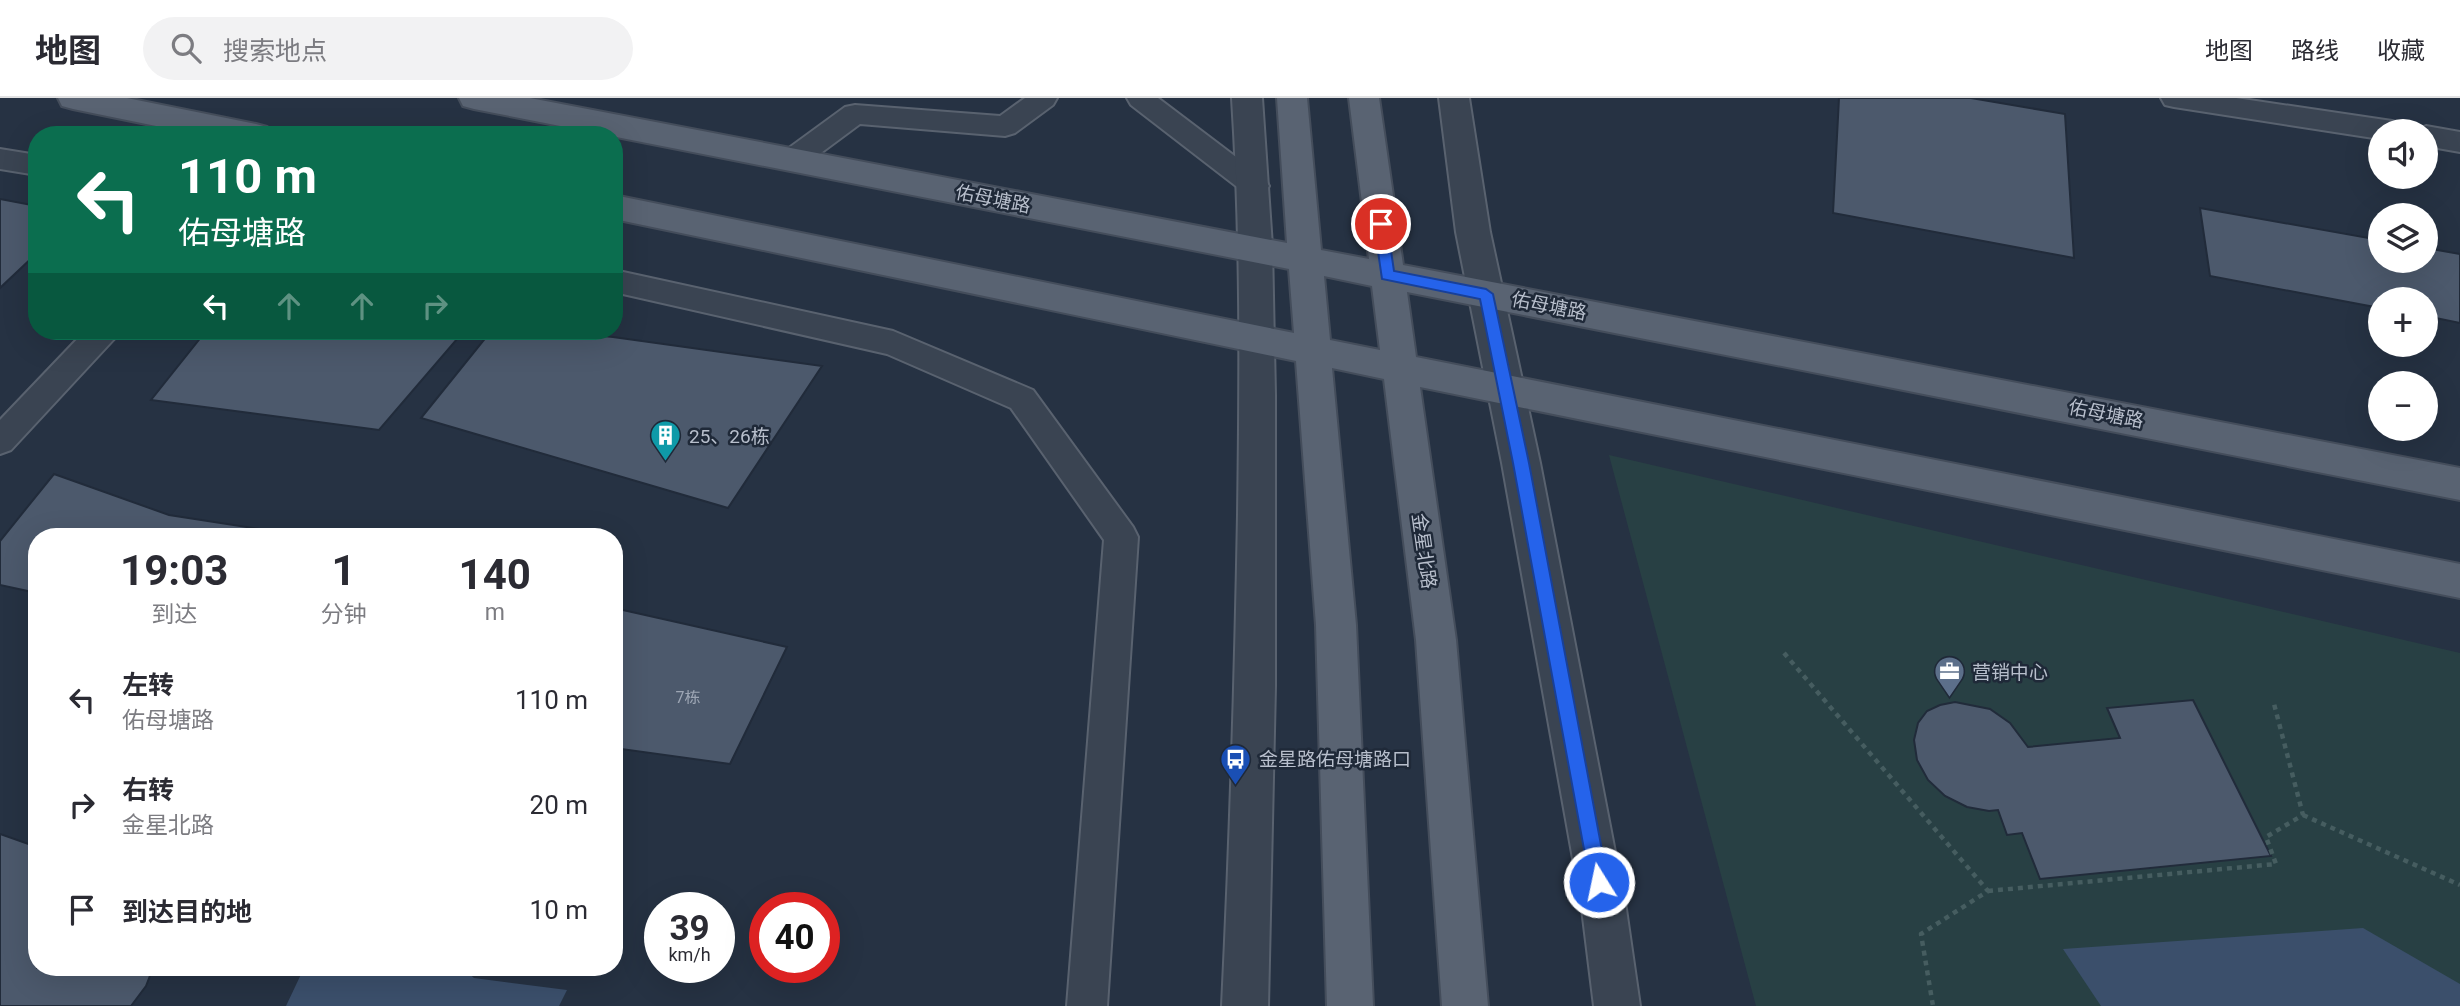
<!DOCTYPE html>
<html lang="zh">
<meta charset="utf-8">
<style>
body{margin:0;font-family:Roboto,"Noto Sans SC",sans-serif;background:#f2f2f3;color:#2b2b33;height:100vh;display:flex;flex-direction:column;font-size:26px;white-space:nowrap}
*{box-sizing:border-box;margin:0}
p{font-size:23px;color:#7c7c81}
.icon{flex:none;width:38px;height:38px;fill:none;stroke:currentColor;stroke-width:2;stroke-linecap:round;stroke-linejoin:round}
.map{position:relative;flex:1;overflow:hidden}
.details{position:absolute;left:28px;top:430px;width:595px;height:448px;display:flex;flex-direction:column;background:#fff;border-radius:28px;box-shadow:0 7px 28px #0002}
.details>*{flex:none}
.guide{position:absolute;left:28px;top:28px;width:595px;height:214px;border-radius:28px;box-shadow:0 7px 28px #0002;background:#0b6e4f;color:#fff;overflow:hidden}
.buttons{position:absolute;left:2368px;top:21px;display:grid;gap:14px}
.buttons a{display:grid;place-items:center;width:70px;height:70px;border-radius:50%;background:#fff;box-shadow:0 7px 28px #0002;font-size:35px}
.speed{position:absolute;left:644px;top:794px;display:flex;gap:14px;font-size:35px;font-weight:700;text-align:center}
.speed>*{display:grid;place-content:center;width:91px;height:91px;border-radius:50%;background:#fff;box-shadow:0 7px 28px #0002;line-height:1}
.speed small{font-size:18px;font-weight:400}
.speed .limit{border:10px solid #d22;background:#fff;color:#111}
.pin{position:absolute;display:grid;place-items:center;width:60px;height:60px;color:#fff;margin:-30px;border:4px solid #fff;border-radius:50%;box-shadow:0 2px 7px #0007}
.me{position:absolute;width:77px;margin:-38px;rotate:350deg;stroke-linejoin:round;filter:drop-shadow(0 0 5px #0008)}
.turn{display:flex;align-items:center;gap:24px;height:147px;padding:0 35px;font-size:32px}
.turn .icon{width:91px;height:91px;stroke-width:2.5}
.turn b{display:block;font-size:49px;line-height:60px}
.lanes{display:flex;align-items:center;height:66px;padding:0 35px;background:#0003;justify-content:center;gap:35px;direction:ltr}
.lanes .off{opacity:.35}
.eta{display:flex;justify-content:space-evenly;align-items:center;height:119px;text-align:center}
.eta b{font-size:42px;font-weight:700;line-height:49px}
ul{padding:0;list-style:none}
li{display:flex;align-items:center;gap:21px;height:105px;padding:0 35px}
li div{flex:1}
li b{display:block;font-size:26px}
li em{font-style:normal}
header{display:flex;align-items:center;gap:42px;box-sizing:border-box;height:98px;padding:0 35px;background:#fff;border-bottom:2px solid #e1e1e2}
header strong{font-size:33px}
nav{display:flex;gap:38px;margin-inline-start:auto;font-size:24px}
.search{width:490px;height:63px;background:#f2f2f3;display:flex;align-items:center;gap:18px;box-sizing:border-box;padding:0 24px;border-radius:38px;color:#7c7c81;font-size:26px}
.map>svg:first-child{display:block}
.green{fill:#284044}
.water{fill:#3b4f6b}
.building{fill:#4c596c;stroke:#212b3a;stroke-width:2}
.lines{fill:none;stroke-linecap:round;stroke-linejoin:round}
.minor-casing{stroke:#59626f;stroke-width:4}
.tertiary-casing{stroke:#59626f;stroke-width:4}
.primary-casing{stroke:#444d5b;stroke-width:4}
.path{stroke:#465d60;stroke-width:4.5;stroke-dasharray:5 5;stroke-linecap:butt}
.minor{fill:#3a4452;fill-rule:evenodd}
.tertiary{fill:#3a4452;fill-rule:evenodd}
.primary{fill:#596372;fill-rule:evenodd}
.route{fill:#2563eb;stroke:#184099;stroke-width:2}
.labels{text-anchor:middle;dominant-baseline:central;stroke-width:5;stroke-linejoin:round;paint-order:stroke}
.number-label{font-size:16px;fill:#9da6b4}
.street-label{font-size:19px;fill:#b8bfcc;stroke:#1f2938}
.poi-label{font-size:19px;fill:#b8bfcc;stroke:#1f2938;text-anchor:start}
</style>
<header>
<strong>地图</strong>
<div class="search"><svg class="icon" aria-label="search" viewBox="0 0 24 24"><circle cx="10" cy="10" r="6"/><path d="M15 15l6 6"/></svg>搜索地点</div>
<nav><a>地图</a><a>路线</a><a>收藏</a></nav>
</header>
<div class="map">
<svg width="2460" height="908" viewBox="0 0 2460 908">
<rect width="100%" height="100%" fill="#263243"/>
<polygon class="green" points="1609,357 2460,555 2460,908 1756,908"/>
<g class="water">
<polygon points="2363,830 2460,886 2460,908 2101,908 2063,851"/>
<polygon points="304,870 463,870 474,880 567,892 559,908 286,908"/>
</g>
<g class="building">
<polygon points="1839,0 1971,0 2065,16 2074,160 1833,115"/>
<polygon points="0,101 37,108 37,155 0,190"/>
<polygon points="2200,110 2380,142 2380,163 2426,163 2426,150 2460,156 2460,225 2426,218 2426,201 2380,201 2380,210 2210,178"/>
<polygon points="206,233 464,233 379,332 151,302"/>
<polygon points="491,233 552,233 613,239 822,268 728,410 421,320"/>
<polygon points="54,376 169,417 311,439 37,439 37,495 0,487 0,443"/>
<polygon points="614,510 787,549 730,666 614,650"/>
<polygon points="2193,602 2271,758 2040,781 2022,735 2007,737 1998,712 1989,713 1967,709 1945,698 1928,682 1917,662 1914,642 1918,625 1927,613 1940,607 1955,604 1990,611 2010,625 2028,649 2120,640 2107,610"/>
<polygon points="0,736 37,749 37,870 153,870 146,888 131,908 0,908"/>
</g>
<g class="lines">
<defs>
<g id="minor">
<polygon points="1025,0 1057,0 1053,7 1015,35 1005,38 860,26 802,69 792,72 782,69 778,62 782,55 845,9 855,7 1000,18"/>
<polygon points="1127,0 1158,0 1265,81 1269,88 1265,95 1255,98 1245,95 1131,7"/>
<polygon points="2161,0 2236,0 2392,23 2402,26 2406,33 2380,33 2380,41 2174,9 2165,7"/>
<polygon points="2426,28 2460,34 2460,54 2426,48 2426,33 2415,33"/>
<polygon points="0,51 37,57 37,77 0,71"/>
<polygon points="614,172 893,233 1033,292 1133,429 1138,439 1107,908 1067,908 1104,442 1011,310 887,256 614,194"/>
<polygon points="85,233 118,233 114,241 11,352 0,356 0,322"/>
</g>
<g id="tertiary">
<path d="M1232 0H1262L1272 148 1275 297V588L1268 908H1222C1230 744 1235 581 1238 417 1240 278 1241 139 1232 0Z"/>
<polygon points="1439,0 1469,0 1490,134 1540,365 1626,811 1640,908 1594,908 1582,811 1502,365 1456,134"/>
</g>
<g id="primary">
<polygon points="58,0 127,0 256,26 267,29 272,37 200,37 73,11 62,8"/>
<path d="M459 0H530L1287 145 1277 0H1307L1321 152 1369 161 1349 0H1379L1403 167 2460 370V402L1407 194 1416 259 2460 466V500L1420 289 1456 542 1488 908H1442L1416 542 1384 281 1332 270 1356 527 1373 908H1327L1316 527 1296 263 614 121V97L1294 235 1289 171 474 11 463 8ZM1324 178 1372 188 1380 252 1330 242Z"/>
</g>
</defs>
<use href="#minor" class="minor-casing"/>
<use href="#tertiary" class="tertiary-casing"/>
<use href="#primary" class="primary-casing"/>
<g class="path">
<polyline points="1784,555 1988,793 1921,836 1933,908"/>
<polyline points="2303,717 2460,787"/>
<polyline points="1988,793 2276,766 2266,739 2303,717 2273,602"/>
</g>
<use href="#minor" class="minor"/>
<use href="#tertiary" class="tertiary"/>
<use href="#primary" class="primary"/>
</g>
<polygon class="route" points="1381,121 1387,126 1394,173 1486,191 1493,196 1529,365 1608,784 1605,791 1599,793 1592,791 1590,784 1513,365 1480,201 1382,181 1374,126"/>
<defs>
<symbol id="building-pin" viewBox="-11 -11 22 30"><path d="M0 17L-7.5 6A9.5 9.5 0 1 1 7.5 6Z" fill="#0f9aa8" stroke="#1f2938"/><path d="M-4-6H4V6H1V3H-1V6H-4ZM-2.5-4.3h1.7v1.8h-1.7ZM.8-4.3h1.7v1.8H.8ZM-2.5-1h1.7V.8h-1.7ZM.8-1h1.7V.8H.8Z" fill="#fff"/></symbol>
<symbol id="office-pin" viewBox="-11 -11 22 30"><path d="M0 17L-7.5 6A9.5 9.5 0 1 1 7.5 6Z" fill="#5c6f8a" stroke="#1f2938"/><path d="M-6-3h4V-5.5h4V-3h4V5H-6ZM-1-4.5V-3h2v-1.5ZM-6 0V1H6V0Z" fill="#fff"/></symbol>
<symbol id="bus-pin" viewBox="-11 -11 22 30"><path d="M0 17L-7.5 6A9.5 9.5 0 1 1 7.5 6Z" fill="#1a4fb4" stroke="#1f2938"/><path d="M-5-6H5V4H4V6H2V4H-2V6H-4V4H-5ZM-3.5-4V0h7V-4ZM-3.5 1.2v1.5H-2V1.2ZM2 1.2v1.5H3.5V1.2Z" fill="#fff"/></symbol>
</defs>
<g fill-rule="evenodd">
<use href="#building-pin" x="648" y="320" width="35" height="47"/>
<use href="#office-pin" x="1932" y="556" width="35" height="47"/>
<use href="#bus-pin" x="1218" y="644" width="35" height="47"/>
</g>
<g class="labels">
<g class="number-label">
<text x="688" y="599">7栋</text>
</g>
<g class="street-label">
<text transform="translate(993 101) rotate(11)">佑母塘路</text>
<text transform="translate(1549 208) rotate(11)">佑母塘路</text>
<text transform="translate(2106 316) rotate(11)">佑母塘路</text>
<text transform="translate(1424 453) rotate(82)">金星北路</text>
</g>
<g class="poi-label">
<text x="689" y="338">25、26栋</text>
<text x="1972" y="574">营销中心</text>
<text x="1259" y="661">金星路佑母塘路口</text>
</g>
</g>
</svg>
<div class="buttons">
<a><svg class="icon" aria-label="sound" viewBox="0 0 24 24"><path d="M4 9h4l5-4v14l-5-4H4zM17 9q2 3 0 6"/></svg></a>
<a><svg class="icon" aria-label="layers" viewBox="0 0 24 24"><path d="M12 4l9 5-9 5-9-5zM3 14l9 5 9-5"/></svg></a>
<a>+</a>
<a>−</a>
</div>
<div class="speed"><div>39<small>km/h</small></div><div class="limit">40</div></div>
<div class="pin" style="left:1381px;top:126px;background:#d93025"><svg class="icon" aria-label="arrive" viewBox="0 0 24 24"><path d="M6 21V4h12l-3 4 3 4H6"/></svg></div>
<svg class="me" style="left:1599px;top:784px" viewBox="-20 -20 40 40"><circle r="17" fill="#2563eb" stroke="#fff" stroke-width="3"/><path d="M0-11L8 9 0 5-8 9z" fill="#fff"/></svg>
<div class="guide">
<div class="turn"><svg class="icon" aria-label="left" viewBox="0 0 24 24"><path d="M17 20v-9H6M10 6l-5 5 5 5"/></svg><div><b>110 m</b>佑母塘路</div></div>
<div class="lanes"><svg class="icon" aria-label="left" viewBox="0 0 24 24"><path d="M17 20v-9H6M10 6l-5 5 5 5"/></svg><svg class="icon off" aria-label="ahead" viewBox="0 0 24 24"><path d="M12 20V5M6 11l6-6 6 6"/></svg><svg class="icon off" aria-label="ahead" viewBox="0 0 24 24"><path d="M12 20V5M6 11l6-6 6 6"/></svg><svg class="icon off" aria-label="right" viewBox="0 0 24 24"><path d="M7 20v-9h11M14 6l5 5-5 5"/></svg></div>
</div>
<section class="details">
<div class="eta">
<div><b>19:03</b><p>到达</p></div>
<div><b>1</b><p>分钟</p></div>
<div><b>140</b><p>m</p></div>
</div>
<ul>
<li><svg class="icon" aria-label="left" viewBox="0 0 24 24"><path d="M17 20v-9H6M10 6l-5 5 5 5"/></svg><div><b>左转</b><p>佑母塘路</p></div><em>110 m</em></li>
<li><svg class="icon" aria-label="right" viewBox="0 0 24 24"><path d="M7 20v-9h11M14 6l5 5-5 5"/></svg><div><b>右转</b><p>金星北路</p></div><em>20 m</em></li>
<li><svg class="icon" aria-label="arrive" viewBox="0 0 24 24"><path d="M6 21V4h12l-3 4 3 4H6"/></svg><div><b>到达目的地</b></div><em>10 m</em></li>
</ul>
</section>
</div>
